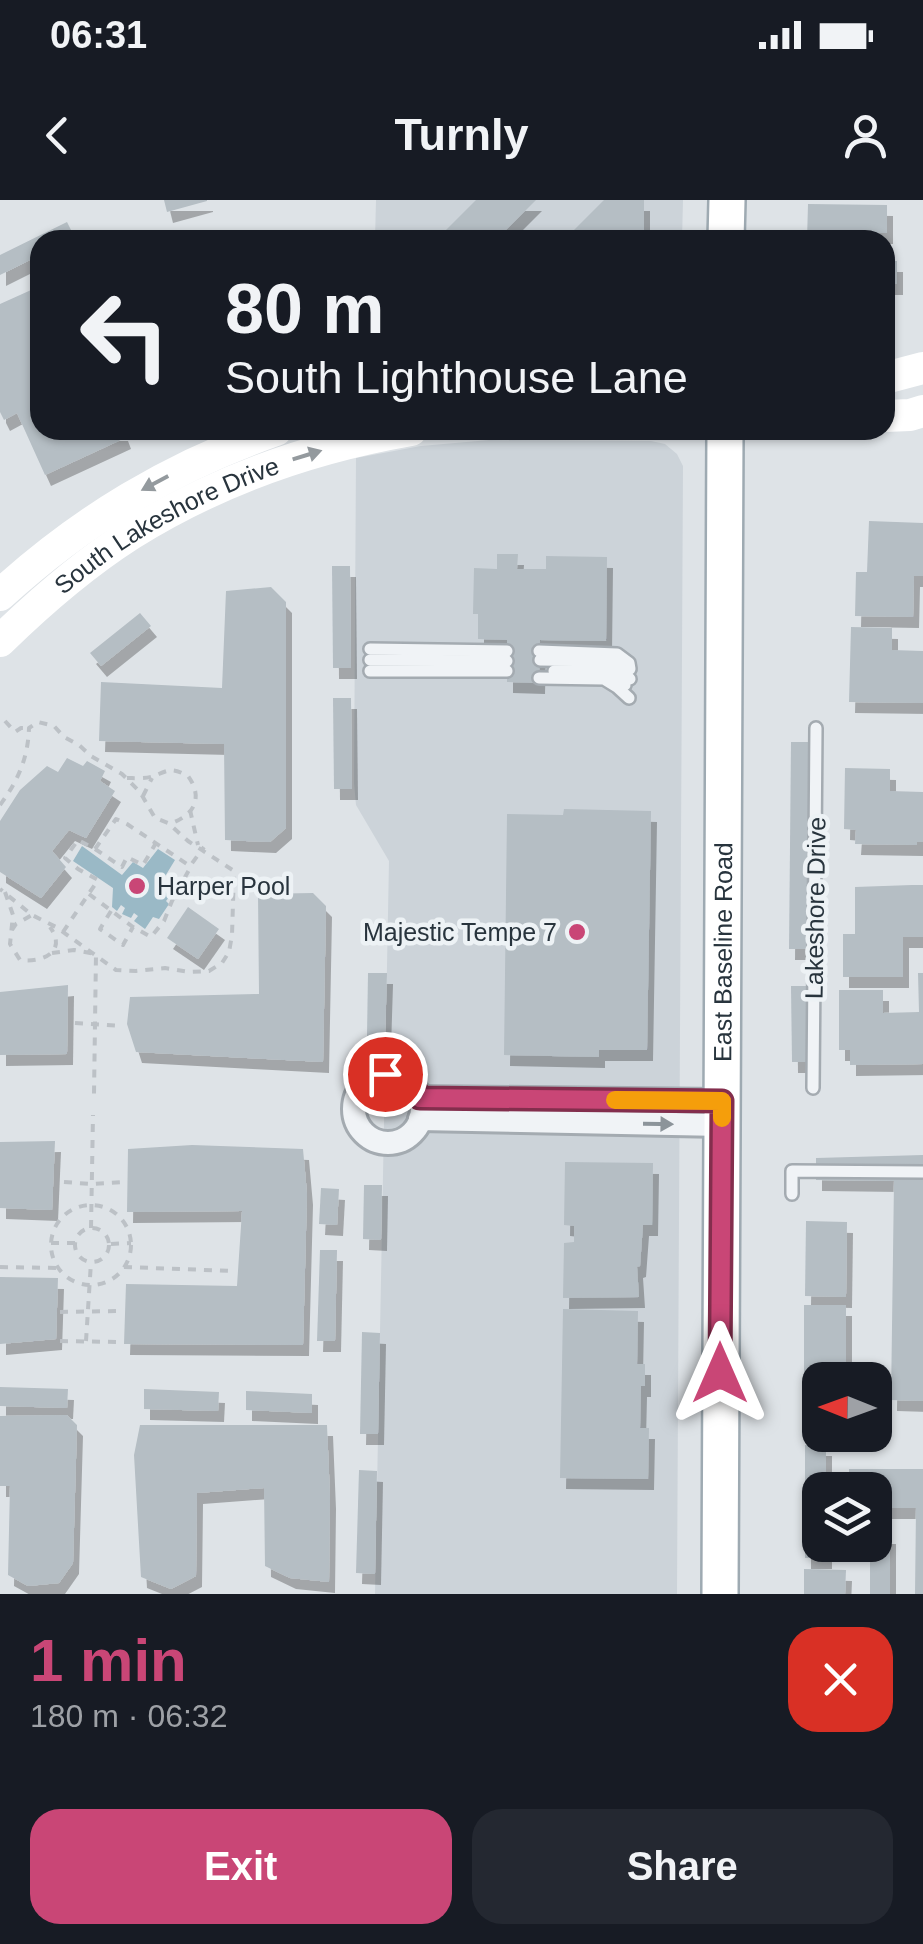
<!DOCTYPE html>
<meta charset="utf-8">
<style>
body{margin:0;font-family:Arial,sans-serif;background:#242831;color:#f1f3f6;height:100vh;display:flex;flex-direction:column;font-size:38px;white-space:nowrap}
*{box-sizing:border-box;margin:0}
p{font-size:32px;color:#9ea1a6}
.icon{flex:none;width:55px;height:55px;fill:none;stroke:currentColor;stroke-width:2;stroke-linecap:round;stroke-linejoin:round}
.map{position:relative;height:1394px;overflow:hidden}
.sheet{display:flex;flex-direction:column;background:#171b24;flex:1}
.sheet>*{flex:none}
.banner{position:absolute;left:30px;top:30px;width:865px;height:210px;border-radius:30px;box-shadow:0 2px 8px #0004;background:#171b24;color:#f1f3f6;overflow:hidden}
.needle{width:65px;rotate:271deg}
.controls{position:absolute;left:802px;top:1162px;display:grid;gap:20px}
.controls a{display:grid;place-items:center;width:90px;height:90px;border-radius:20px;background:#171b24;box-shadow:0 2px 8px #0004;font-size:50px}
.pin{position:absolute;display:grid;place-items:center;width:85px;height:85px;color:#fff;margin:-42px;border:5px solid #fff;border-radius:50%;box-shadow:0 2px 10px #0007}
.me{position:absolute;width:110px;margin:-55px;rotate:0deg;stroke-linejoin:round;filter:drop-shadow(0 0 8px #0008)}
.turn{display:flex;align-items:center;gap:35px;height:210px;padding:0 30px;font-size:45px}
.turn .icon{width:130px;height:130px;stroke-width:2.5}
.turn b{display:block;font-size:70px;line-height:85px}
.round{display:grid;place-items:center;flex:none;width:105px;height:105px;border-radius:30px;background:#242831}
.overview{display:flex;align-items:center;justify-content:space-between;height:170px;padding:0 30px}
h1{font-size:60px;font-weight:700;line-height:75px;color:#c94676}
.cta{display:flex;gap:20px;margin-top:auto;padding:20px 30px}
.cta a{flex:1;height:115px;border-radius:30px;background:#c94676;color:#fff;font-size:40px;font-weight:700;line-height:115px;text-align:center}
.cta a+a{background:#242831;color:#f1f3f6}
.status{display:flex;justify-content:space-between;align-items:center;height:70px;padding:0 50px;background:#171b24;direction:ltr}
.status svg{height:28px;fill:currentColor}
header{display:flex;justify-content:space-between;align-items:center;height:130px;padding:0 30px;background:#171b24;font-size:45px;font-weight:700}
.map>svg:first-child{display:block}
.built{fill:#ccd3d9}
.water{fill:#9ab9c6}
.building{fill:#b5bec4;filter:url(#shadow)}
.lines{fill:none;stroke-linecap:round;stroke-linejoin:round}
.lane-casing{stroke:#a4abb1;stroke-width:16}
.street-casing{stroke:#a4abb1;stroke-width:28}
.primary-casing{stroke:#9eaab2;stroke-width:40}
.path{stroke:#bcc1c6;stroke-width:4;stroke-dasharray:8 8;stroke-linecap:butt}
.lane{stroke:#f0f3f6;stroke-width:11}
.street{stroke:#f0f3f6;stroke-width:22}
.secondary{stroke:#fff;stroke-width:32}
.primary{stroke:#fff;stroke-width:35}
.oneway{fill:#949a9e}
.oneway2{fill:#8c949a}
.route-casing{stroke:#832e4d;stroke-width:25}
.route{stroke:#c94676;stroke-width:18}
.slow{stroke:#f59e0b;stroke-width:18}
.poi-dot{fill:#c94676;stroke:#edf2f5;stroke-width:4}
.labels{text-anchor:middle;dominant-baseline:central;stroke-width:9;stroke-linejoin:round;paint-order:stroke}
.street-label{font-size:25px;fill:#28343d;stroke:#edf2f5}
.poi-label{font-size:25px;fill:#28343d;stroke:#edf2f5;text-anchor:start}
</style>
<div class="status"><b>06:31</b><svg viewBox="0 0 49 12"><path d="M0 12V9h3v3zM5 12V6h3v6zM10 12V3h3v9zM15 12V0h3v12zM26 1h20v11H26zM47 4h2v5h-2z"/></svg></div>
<header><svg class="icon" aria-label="back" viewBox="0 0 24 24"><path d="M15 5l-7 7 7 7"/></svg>Turnly<svg class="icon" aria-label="person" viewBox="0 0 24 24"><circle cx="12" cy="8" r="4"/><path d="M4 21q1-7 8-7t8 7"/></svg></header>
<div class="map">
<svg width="923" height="1394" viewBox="0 0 923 1394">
<defs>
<filter id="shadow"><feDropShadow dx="6" dy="11" stdDeviation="0" flood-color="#0004"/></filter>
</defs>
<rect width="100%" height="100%" fill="#dee3e7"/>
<g class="built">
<polygon points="376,0 683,0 682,40 375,40"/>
<polygon points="489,240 651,241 665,244 677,254 683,266 677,1394 375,1394 389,661 356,605 354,583 356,258 421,246"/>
</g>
<polygon class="water" points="82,646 122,675 133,662 143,668 158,649 175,660 161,683 169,687 165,692 170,696 166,701 169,704 159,719 153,717 145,729 134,721 138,716 134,713 131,718 122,714 125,708 121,705 117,711 112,707 113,688 73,661"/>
<g class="building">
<polygon points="164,0 207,0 207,1 167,12"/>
<polygon points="476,0 536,0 496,40 436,40"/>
<polygon points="604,0 644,0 644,40 564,40"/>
<polygon points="808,4 887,5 887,33 859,33 859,40 807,40"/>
<polygon points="67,22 75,38 71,40 40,40 40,55 0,75 0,55"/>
<rect x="885" y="61" width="12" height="23"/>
<polygon points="40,86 40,230 122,230 125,238 45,275 17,213 4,220 0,212 0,104"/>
<polygon points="869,321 923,323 923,376 914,376 913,417 855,416 856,372 867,372"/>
<polygon points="497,354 518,354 517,369 546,369 546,356 607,357 606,441 540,440 539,483 507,482 507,440 478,439 478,414 473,414 474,368 497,369"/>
<polygon points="332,366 350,366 351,468 333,468"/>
<polygon points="271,387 286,402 286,628 270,642 225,640 224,544 99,541 101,482 222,488 226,391"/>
<polygon points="140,413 151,426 101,466 90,453"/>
<polygon points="851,427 892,428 892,450 923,451 923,503 849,502"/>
<polygon points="333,498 351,498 352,589 334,589"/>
<polygon points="791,542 811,542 810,749 789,749"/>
<polygon points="67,558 83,566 87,561 105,571 100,581 115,591 86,638 69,630 52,651 66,667 41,698 0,672 0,621 20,590 47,566 58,572"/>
<polygon points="845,568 890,569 890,591 923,592 923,642 917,642 917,645 855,644 856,630 844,629"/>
<polygon points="564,609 651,611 647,850 599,850 599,857 504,855 507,614 563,615"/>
<polygon points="912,685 923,685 923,737 903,737 903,777 843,777 843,734 855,734 855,687"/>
<polygon points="313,693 326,706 323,862 136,852 127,824 130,797 259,794 258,694"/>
<polygon points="188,707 219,729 198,759 167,738"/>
<polygon points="368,773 387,773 385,837 367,836"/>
<polygon points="918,773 923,773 923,864 850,865 850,850 839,850 839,790 883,790 883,813 919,812"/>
<polygon points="68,785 67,854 0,855 0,792"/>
<polygon points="791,786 809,786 810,862 792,862"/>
<polygon points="55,941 52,1010 0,1008 0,942"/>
<polygon points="192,945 303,949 307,994 303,1145 124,1144 126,1084 237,1086 242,1011 127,1012 128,949"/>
<polygon points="923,955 923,1201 891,1200 894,981 816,980 816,958"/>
<polygon points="565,962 653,963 652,1025 643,1025 640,1066 637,1067 639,1097 563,1098 564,1043 574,1042 574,1026 564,1025"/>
<polygon points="364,985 382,985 381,1040 363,1039"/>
<polygon points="321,988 339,989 337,1025 319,1024"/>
<polygon points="806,1021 847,1022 846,1097 805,1096"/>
<polygon points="320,1050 337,1050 335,1141 317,1141"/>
<polygon points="0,1077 58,1078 56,1139 0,1144"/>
<polygon points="804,1105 846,1105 846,1180 804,1181"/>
<polygon points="563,1109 638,1111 637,1164 645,1164 645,1186 641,1186 640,1228 649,1228 648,1279 560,1278"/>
<polygon points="362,1132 380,1133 378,1234 360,1234"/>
<polygon points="0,1187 68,1189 67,1208 0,1206"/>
<polygon points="144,1189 219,1192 218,1211 144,1209"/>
<polygon points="246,1191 312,1194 312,1213 246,1210"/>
<polygon points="67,1215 77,1225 73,1363 59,1383 28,1386 8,1375 10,1286 0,1286 0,1216"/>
<polygon points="140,1225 327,1225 330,1298 329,1382 290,1378 265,1366 264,1288 197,1293 196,1376 171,1389 141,1377 134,1255"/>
<polygon points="805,1245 826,1245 826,1290 820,1290 820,1345 826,1345 826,1358 805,1358"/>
<polygon points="849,1269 923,1269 923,1394 915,1394 916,1308 875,1308 875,1290 849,1290"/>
<polygon points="359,1270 377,1271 375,1374 356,1373"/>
<polygon points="875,1333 890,1333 890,1394 870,1394 870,1345 875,1345"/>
<polygon points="804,1369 846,1370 845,1394 804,1394"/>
</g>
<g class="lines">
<defs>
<g id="lane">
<polyline points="370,449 507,451"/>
<polyline points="539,451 617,454 629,463 630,469"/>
<polyline points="370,460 507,461"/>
<polyline points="540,460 609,461 616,464 630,479"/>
<polyline points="370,471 507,471"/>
<polyline points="554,471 608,471 625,485"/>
<polyline points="539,478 604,479 617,487 629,498"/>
<polyline points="813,888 816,528"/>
<polyline points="792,994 792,971 923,972"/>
</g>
<g id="street">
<circle cx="388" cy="909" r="34"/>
<polyline points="420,898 722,901"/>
<polyline points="420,919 722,925"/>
</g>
<g id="primary">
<polyline points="726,40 727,0"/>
<path id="s2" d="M720 1394 725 230"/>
</g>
</defs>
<use href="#lane" class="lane-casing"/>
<use href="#street" class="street-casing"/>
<use href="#primary" class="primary-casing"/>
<g class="path">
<polyline points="5,521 15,532 21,528 29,528"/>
<path d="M127 578C135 578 146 579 154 576 169 570 171 567 188 576 204 598 194 616 169 624"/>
<polyline points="143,596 152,578"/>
<path d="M0 605C18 581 28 558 29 528L38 522 54 526 64 537 79 545 91 556 122 574 140 592 155 618 168 623 188 641 234 671 232 735 229 752 222 763 209 771 190 772 165 768 136 771 116 770 56 727 32 715 0 689"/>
<polyline points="190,610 198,645"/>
<polyline points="95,649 122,667 127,657 143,665 156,643"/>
<path d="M5 692 13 715 10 744 20 760C42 763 68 752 50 727"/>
<polyline points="89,694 133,727 151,737 164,721 172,701 190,668"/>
<polyline points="111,711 100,729 123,745 133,727"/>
<polyline points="12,730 16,724 32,715"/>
<polyline points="63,732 98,680 78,669 65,658 78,640 95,649 116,619 127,624 190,666 204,647"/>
<polyline points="52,753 74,750 96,754 94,894"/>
<polyline points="75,823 121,826"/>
<polyline points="64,982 92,984 125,982"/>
<circle cx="91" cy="1045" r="40"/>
<polyline points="91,1028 93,915"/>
<circle cx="92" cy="1045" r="17"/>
<polyline points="51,1043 75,1043"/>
<polyline points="111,1044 131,1043"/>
<polyline points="0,1067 59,1068"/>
<polyline points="124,1067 235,1071"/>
<polyline points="60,1112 119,1111"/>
<polyline points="60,1141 119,1142"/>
<polyline points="86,1141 91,1062"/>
</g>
<use href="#lane" class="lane"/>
<use href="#street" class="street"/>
<g class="secondary">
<polyline points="885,178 923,168"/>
<polyline points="885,216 910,215 923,211"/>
<path d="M0 395C82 320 171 267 276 230"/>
<path id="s1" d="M0 441C40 402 84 364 131 334 216 281 313 247 411 230"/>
</g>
<use href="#primary" class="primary"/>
</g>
<defs><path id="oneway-solid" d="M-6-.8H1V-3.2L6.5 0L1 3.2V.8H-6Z" transform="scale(2.5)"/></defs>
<g class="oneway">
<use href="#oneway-solid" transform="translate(307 255) rotate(-17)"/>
<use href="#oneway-solid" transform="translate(155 283) rotate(152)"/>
</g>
<use class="oneway2" href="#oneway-solid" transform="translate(658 924) rotate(1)"/>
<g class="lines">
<defs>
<path id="route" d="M385 874C402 875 414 882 420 898L722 901 720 1173"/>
</defs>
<use href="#route" class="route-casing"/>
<use href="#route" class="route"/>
<polyline class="slow" points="615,900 722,901 722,918"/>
</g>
<g class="poi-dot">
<circle cx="137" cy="686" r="10"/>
<circle cx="577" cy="732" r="10"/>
</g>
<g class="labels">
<g class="street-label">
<text stroke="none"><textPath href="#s1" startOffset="205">South Lakeshore Drive</textPath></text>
<text transform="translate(815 708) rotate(-89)">Lakeshore Drive</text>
<text stroke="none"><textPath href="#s2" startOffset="642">East Baseline Road</textPath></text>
</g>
<g class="poi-label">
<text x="157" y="686">Harper Pool</text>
<text x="557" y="732" text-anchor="end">Majestic Tempe 7</text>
</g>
</g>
</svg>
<div class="controls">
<a><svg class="needle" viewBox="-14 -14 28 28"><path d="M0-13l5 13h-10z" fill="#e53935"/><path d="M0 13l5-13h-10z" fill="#9ea1a6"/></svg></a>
<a><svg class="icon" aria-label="layers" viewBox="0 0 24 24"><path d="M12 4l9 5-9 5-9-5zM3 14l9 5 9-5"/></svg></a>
</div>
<div class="pin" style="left:385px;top:874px;background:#d93025"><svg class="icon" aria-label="arrive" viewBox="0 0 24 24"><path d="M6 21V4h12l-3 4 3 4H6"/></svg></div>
<svg class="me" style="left:720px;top:1173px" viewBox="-20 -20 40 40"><path d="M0-17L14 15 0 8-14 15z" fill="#c94676" stroke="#fff" stroke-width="4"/></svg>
<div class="banner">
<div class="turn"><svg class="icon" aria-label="left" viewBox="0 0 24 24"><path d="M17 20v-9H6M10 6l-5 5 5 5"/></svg><div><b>80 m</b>South Lighthouse Lane</div></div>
</div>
</div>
<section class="sheet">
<div class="overview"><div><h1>1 min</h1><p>180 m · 06:32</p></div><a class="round" style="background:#d93025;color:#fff"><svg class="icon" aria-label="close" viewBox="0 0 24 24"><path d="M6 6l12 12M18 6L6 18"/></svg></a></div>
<div class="cta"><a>Exit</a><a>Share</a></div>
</section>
